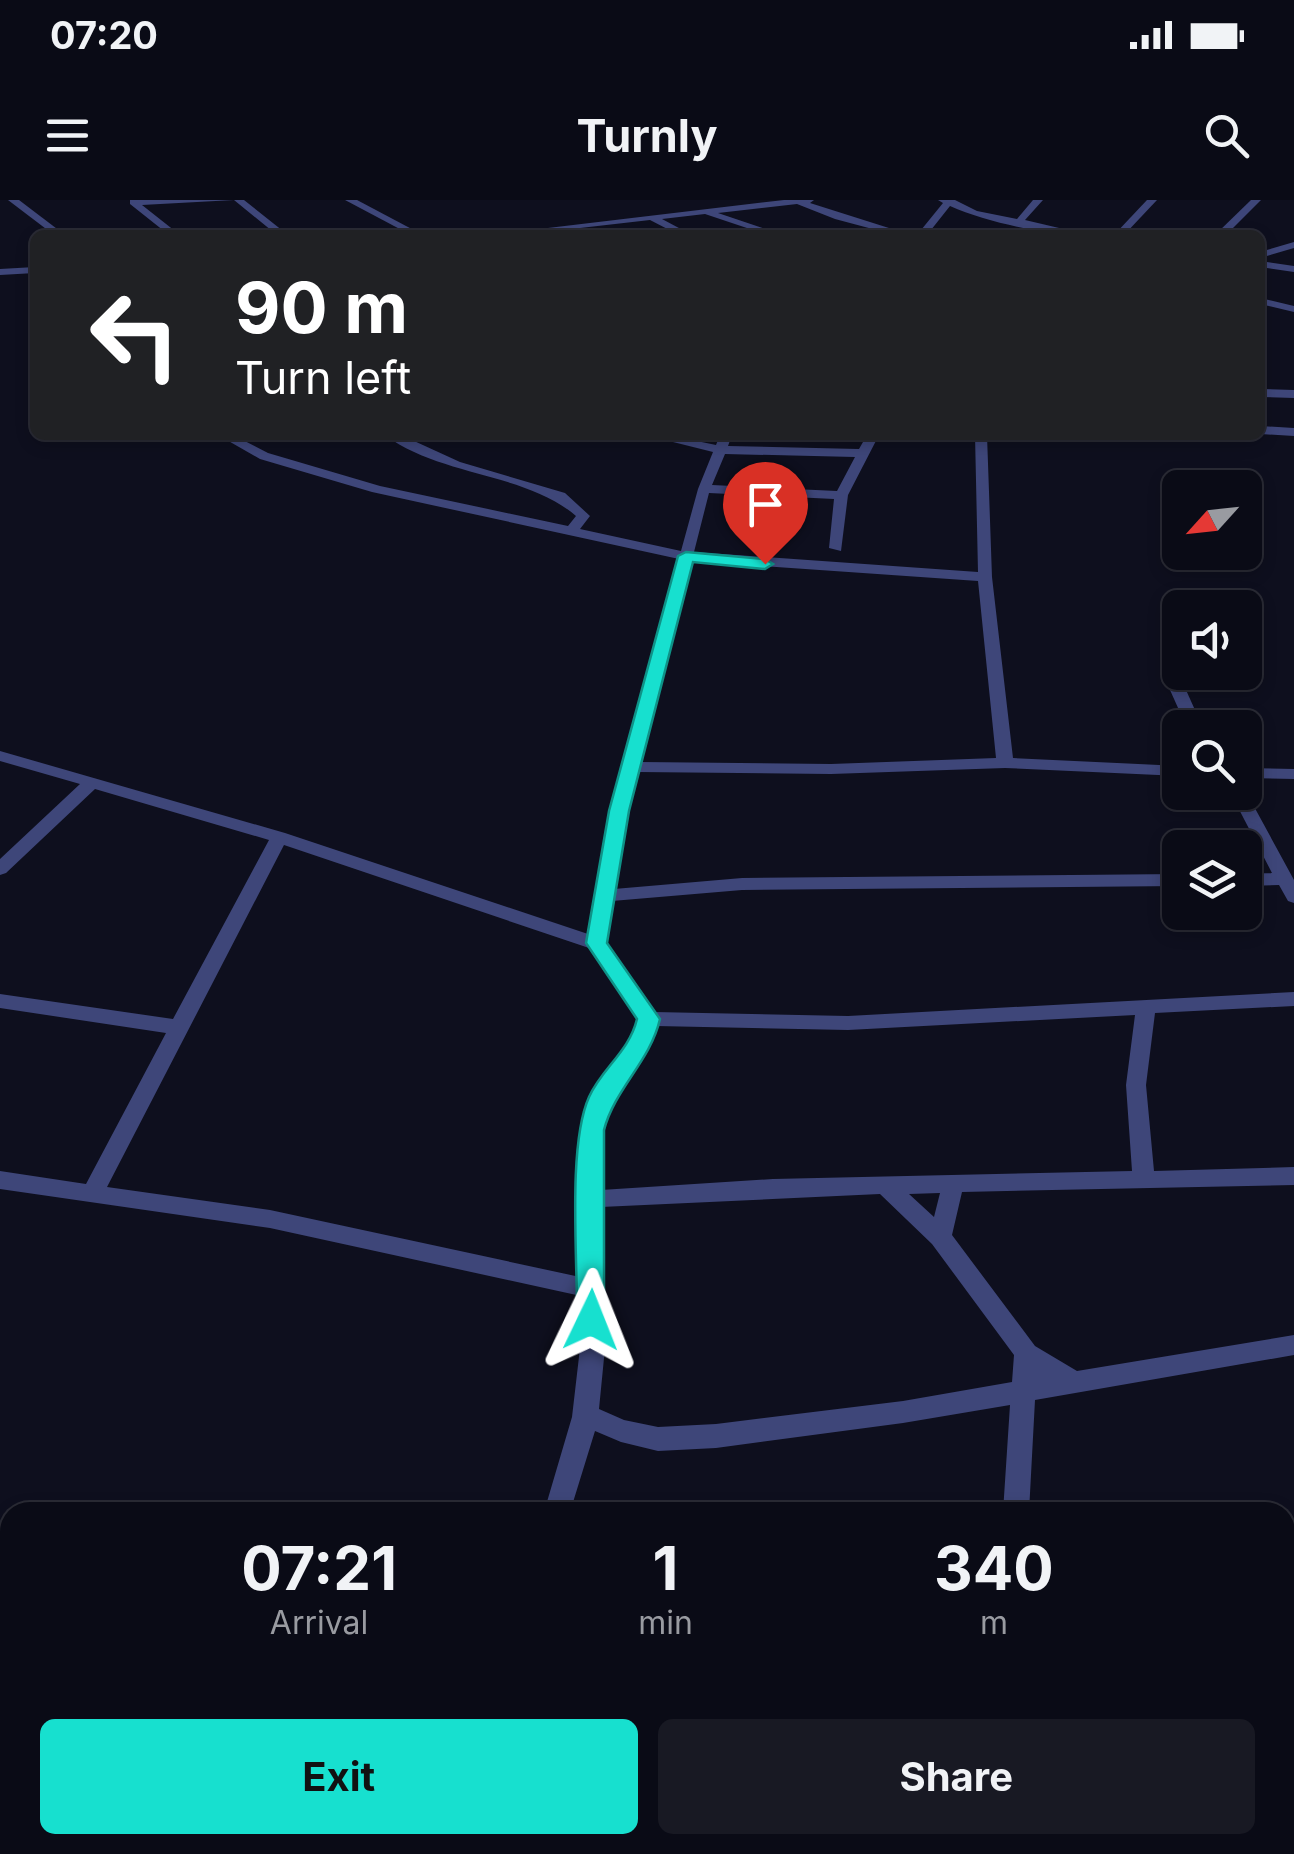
<!DOCTYPE html>
<style>
body{margin:0;font-family:Inter,sans-serif;background:#181923;color:#f1f3f6;height:100vh;display:flex;flex-direction:column;font-size:38px;white-space:nowrap}
*{box-sizing:border-box;margin:0}
p{font-size:32px;color:#999ba1}
.icon{flex:none;width:55px;height:55px;fill:none;stroke:currentColor;stroke-width:2;stroke-linecap:round;stroke-linejoin:round}
.map{position:relative;flex:1;overflow:hidden}
.drawer{position:absolute;left:0px;top:1302px;width:1295px;height:352px;display:flex;flex-direction:column;background:#0a0b16;border-radius:30px 30px 0 0;box-shadow:0 5px 15px #0003,0 0 0 2px #2a2b35}
.drawer>*{flex:none}
.banner{position:absolute;left:30px;top:30px;width:1235px;height:210px;border-radius:15px;box-shadow:0 5px 15px #0003,0 0 0 2px #2a2b35;background:#202124;color:#fff;overflow:hidden}
.needle{width:65px;rotate:243deg}
.fabs{position:absolute;left:1162px;top:270px;display:grid;gap:20px}
.fabs a{display:grid;place-items:center;width:100px;height:100px;border-radius:15px;background:#0a0b16;box-shadow:0 5px 15px #0003,0 0 0 2px #2a2b35;font-size:50px}
.pin{position:absolute;display:grid;place-items:center;width:85px;height:85px;color:#fff;margin:-102px -42px;border-radius:50% 50% 50% 0;rotate:-45deg;box-shadow:0 0 10px #0007}
.pin .icon{rotate:45deg}
.me{position:absolute;width:110px;margin:-55px;rotate:2deg;stroke-linejoin:round;filter:drop-shadow(0 0 8px #0008)}
.turn{display:flex;align-items:center;gap:35px;height:210px;padding:0 40px;font-size:45px}
.turn .icon{width:130px;height:130px;stroke-width:2.5}
.turn b{display:block;font-size:70px;line-height:85px}
.eta{display:flex;justify-content:space-evenly;align-items:center;height:170px;text-align:center}
.eta b{font-size:60px;font-weight:700;line-height:70px}
.action{display:flex;gap:20px;margin-top:auto;padding:20px 40px}
.action a{flex:1;height:115px;border-radius:15px;background:#17e0cf;color:#111;font-size:40px;font-weight:700;line-height:115px;text-align:center}
.action a+a{background:#181923;color:#f1f3f6}
.status{display:flex;justify-content:space-between;align-items:center;height:70px;padding:0 50px;background:#0a0b16;direction:ltr}
.status svg{height:28px;fill:currentColor}
header{display:flex;justify-content:space-between;align-items:center;height:130px;padding:0 40px;background:#0a0b16;font-size:45px;font-weight:700}
.map>svg:first-child{display:block}
.lines{fill:none;stroke-linecap:round;stroke-linejoin:round}
.street{fill:#3e4679;fill-rule:evenodd}
.route{fill:#17e0cf;stroke:#0f9287;stroke-width:2.5}
</style>
<div class="status"><b>07:20</b><svg viewBox="0 0 49 12"><path d="M0 12V9h3v3zM5 12V6h3v6zM10 12V3h3v9zM15 12V0h3v12zM26 1h20v11H26zM47 4h2v5h-2z"/></svg></div>
<header><svg class="icon" aria-label="menu" viewBox="0 0 24 24"><path d="M4 6h16M4 12h16M4 18h16"/></svg>Turnly<svg class="icon" aria-label="search" viewBox="0 0 24 24"><circle cx="10" cy="10" r="6"/><path d="M15 15l6 6"/></svg></header>
<div class="map">
<svg width="1294" height="1654" viewBox="0 0 1294 1654">
<rect width="100%" height="100%" fill="#0e0f1e"/>
<g class="lines">
<g class="street">
<polygon points="8,0 19,0 65,35 54,35"/>
<polygon points="130,0 244,0 288,35 277,35 234,0 142,5 180,35 169,35 130,4"/>
<polygon points="345,0 357,0 423,35 411,35"/>
<polygon points="784,0 814,0 810,3 911,35 895,35 835,19 797,4 718,13 783,35 768,35 705,14 662,19 692,35 679,35 650,20 519,35 488,35"/>
<path d="M938 0H955L977 11 1017 19 1033 0H1043L1025 20 1089 35C1046 35 989 23 950 6L927 35H917L943 3Z"/>
<polygon points="1147,0 1157,0 1124,35 1114,35"/>
<polygon points="1251,0 1261,0 1226,35 1215,35"/>
<polygon points="1294,42 1294,48 1260,58 1260,52"/>
<polygon points="1260,61 1294,66 1294,72 1260,67"/>
<polygon points="35,67 35,73 0,75 0,69"/>
<polygon points="1260,98 1294,106 1294,112 1260,104"/>
<polygon points="1260,189 1294,190 1294,198 1260,197"/>
<polygon points="1260,226 1294,228 1294,236 1260,234"/>
<path d="M218 235H233L268 253 380 286 568 326 576 316C525 272 441 277 385 235H401L460 262 565 293 590 316 580 329 681 351 698 289 713 252 645 235H668L716 245 720 235H732L728 246 859 249 867 235H879L848 295 841 351 829 348 834 299 709 293 694 352 978 372 975 235H987L992 377 1013 558 1180 566V576L1005 568 831 574 638 572 628 611 614 689 742 678 1180 674V686L742 690 612 701 606 743 654 812 848 816 1294 792V806L1155 813 1146 885 1154 971 1294 967V985L962 992 952 1035 1035 1146 1077 1171 1294 1135V1155L1035 1200 1029 1312H1003L1010 1205 903 1223 716 1248 658 1251 621 1242 595 1231 570 1312H544L572 1217 580 1148 581 1096 270 1028 0 989V971L86 984 166 833 0 808V794L173 819 269 640 95 589 6 673 0 675V659L80 584 0 561V551L285 633 588 734 610 611 679 359 372 292 260 259ZM725 254 855 257 837 291 712 285ZM692 361 978 381 996 558 831 564 641 562ZM284 645 589 748 638 819C627 852 602 876 589 907 569 952 579 1027 580 1077L270 1010 107 987ZM1135 815 1126 885 1132 971 773 979 601 990 606 917 656 826 848 830ZM940 993 934 1017 909 994ZM880 994 932 1044 1014 1155 1012 1182 903 1201 716 1224 658 1227 624 1220 599 1209 605 1148 601 1007Z"/>
<polygon points="1174,476 1182,481 1203,528 1187,528 1166,481"/>
<polygon points="1245,568 1294,569 1294,579 1245,578"/>
<polygon points="1245,590 1294,680 1294,703 1288,701 1279,685 1245,686 1245,674 1272,673 1230,592 1245,592"/>
<polygon points="1285,1543 1294,1544 1294,1574 1285,1573"/>
<polygon points="432,1645 462,1645 459,1654 429,1654"/>
<polygon points="494,1645 524,1645 522,1654 492,1654"/>
<polygon points="1050,1645 1117,1645 1114,1654 1053,1654"/>
</g>
</g>
<path class="route" d="M686 352 765 359 773 364 765 369 693 362 629 611 607 743 660 819C650 862 615 888 604 930V1120L600 1129H581L577 1120C578 1064 567 946 589 897 602 868 629 852 637 819L586 743 609 611 678 356Z"/>
</svg>
<div class="fabs">
<a><svg class="needle" viewBox="-14 -14 28 28"><path d="M0-13l5 13h-10z" fill="#e53935"/><path d="M0 13l5-13h-10z" fill="#999ba1"/></svg></a>
<a><svg class="icon" aria-label="sound" viewBox="0 0 24 24"><path d="M4 9h4l5-4v14l-5-4H4zM17 9q2 3 0 6"/></svg></a>
<a><svg class="icon" aria-label="search" viewBox="0 0 24 24"><circle cx="10" cy="10" r="6"/><path d="M15 15l6 6"/></svg></a>
<a><svg class="icon" aria-label="layers" viewBox="0 0 24 24"><path d="M12 4l9 5-9 5-9-5zM3 14l9 5 9-5"/></svg></a>
</div>
<div class="pin" style="left:765px;top:364px;background:#d93025"><svg class="icon" aria-label="arrive" viewBox="0 0 24 24"><path d="M6 21V4h12l-3 4 3 4H6"/></svg></div>
<svg class="me" style="left:591px;top:1120px" viewBox="-20 -20 40 40"><path d="M0-17L14 15 0 8-14 15z" fill="#17e0cf" stroke="#fff" stroke-width="4"/></svg>
<div class="banner">
<div class="turn"><svg class="icon" aria-label="left" viewBox="0 0 24 24"><path d="M17 20v-9H6M10 6l-5 5 5 5"/></svg><div><b>90 m</b>Turn left</div></div>
</div>
<section class="drawer">
<div class="eta">
<div><b>07:21</b><p>Arrival</p></div>
<div><b>1</b><p>min</p></div>
<div><b>340</b><p>m</p></div>
</div>
<div class="action"><a>Exit</a><a>Share</a></div>
</section>
</div>
